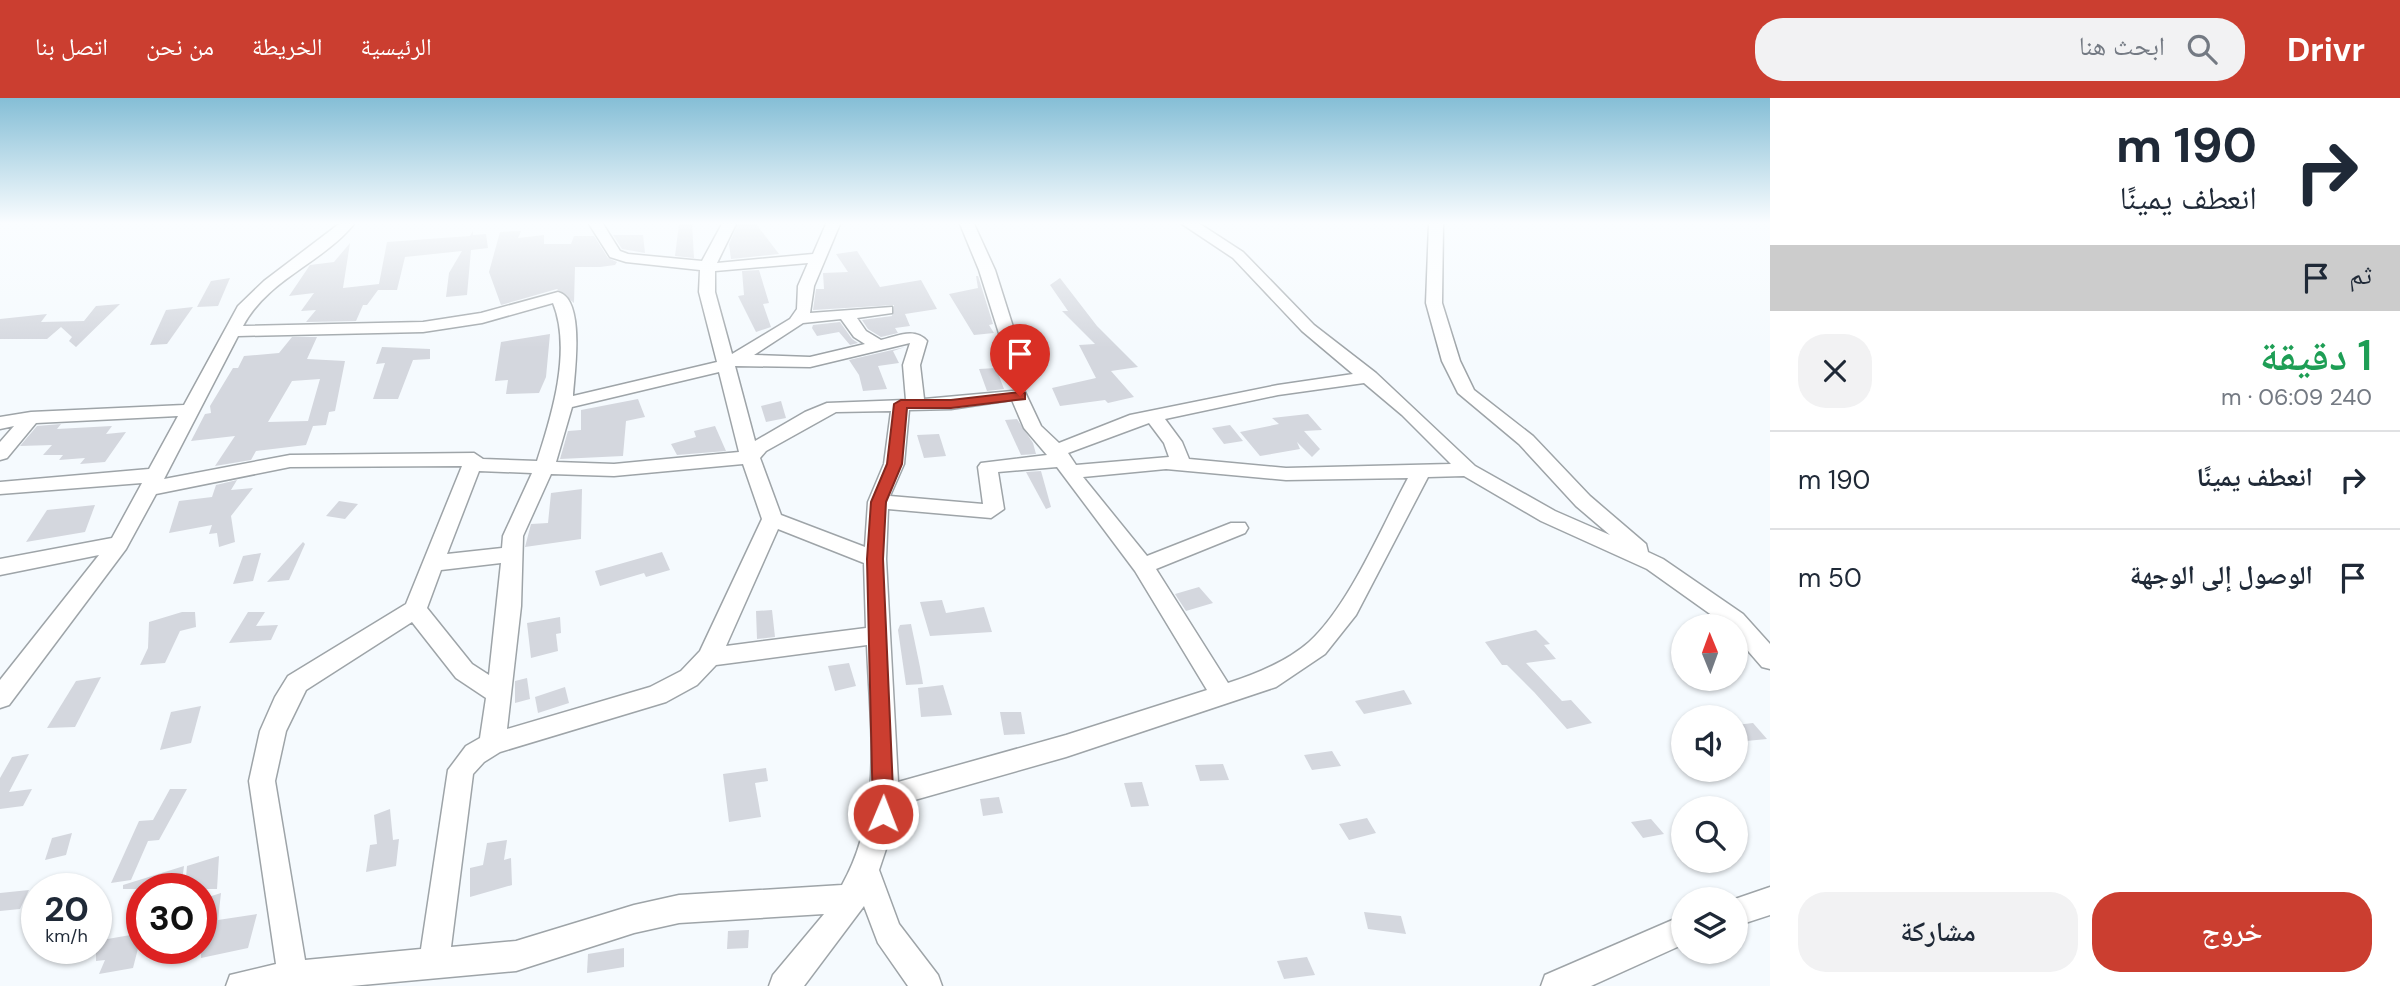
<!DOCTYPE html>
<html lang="ar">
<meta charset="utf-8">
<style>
body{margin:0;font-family:"DM Sans","Noto Naskh Arabic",sans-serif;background:#f2f2f3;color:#1f2937;direction:rtl;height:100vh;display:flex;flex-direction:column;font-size:26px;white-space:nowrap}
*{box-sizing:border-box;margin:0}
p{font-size:23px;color:#747a83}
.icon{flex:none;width:38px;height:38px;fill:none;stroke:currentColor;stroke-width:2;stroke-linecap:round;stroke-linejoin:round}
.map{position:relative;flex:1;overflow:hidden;direction:ltr}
.sheet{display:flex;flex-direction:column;background:#fff;width:630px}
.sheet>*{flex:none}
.top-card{background:#fff;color:#1f2937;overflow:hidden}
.needle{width:46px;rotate:359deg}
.controls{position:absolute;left:1671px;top:516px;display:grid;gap:14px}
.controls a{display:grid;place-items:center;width:77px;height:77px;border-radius:50%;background:#fff;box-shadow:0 2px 5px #0004;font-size:35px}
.speed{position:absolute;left:21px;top:775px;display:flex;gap:14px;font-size:35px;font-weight:700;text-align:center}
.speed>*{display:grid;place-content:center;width:91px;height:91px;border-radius:50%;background:#fff;box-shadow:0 2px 5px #0004;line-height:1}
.speed small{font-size:18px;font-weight:400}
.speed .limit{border:10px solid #d22;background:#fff;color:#111}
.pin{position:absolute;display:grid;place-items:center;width:60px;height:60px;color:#fff;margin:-72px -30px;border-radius:50% 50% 50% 0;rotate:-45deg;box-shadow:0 0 7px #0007}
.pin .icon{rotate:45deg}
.me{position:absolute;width:77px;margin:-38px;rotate:1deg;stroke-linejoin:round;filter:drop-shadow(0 0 5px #0008)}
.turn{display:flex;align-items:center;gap:24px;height:147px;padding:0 28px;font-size:32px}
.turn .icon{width:91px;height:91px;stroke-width:2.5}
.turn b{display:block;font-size:49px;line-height:60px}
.then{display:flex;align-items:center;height:66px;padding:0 28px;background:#0003;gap:14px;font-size:26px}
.round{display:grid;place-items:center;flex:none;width:74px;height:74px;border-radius:28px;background:#f2f2f3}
.overview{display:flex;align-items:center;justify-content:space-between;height:119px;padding:0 28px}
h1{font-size:42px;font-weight:600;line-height:52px;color:#1e9e55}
.action{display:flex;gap:14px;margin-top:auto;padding:14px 28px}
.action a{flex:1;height:80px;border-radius:28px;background:#cb3e30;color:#fff;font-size:28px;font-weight:600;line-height:80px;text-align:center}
.action a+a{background:#f2f2f3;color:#1f2937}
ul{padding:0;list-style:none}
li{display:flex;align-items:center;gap:21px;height:98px;padding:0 28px;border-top:2px solid #e0e1e3}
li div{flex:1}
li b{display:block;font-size:26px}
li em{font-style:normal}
header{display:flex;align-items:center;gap:42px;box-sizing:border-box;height:98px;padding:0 35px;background:#cb3e30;color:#fff}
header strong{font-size:33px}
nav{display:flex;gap:38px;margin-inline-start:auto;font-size:24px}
.search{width:490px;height:63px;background:#f2f2f3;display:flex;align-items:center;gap:18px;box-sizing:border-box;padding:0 24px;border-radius:28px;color:#747a83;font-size:26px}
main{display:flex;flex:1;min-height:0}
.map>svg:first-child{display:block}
.building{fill:#d4d7de;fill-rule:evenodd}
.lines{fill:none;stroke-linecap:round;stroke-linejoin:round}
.minor-casing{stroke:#9ea4a8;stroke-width:3}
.minor{fill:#fff;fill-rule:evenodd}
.route{fill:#cb3e30;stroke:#84281f;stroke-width:2}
</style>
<header>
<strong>Drivr</strong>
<div class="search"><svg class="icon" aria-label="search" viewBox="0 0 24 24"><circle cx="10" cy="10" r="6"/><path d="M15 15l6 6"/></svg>ابحث هنا</div>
<nav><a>الرئيسية</a><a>الخريطة</a><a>من نحن</a><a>اتصل بنا</a></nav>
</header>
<main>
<section class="sheet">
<div class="top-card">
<div class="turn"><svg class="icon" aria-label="right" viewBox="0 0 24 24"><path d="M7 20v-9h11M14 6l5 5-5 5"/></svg><div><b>190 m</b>انعطف يمينًا</div></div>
<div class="then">ثم<svg class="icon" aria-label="arrive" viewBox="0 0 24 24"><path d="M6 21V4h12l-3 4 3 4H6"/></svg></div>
</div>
<div class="overview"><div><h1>1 دقيقة</h1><p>240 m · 06:09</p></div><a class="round"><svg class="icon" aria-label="close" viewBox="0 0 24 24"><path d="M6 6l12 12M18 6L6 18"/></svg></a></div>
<ul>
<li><svg class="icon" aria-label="right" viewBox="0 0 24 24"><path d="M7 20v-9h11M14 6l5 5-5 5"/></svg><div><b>انعطف يمينًا</b></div><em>190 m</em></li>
<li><svg class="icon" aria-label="arrive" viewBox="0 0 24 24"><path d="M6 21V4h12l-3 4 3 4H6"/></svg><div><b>الوصول إلى الوجهة</b></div><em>50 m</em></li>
</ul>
<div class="action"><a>خروج</a><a>مشاركة</a></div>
</section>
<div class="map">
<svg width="1770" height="888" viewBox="0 0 1770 888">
<rect width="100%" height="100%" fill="#f5fafe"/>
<g class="building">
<polygon points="679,126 692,126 694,160 675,158"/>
<polygon points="738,126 756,126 779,156 731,161 729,146"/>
<polygon points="473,133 473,137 486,136 488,150 471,152 467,197 446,199 449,175 462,153 405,159 397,192 378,192 367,207 363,207 356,223 306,224 316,212 301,213 314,195 289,198 310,167 334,164 350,145 343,190 379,186 387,144 470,138"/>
<polygon points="521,133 518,140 544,137 544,146 571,146 574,138 594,138 608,160 617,164 615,167 600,169 575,169 574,205 557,191 501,207 489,174 500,134"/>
<polygon points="613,137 643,137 645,155 622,151"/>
<polygon points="857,153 880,189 921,182 937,211 905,216 910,228 895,230 898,235 881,239 868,231 862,222 892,218 894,207 813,212 816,191 824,191 823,175 848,174 836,156"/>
<polygon points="759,172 769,205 763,206 771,229 756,234 738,198 744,197 742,173"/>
<polygon points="976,178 978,178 993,226 989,227 994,235 974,237 949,196 978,190"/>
<polygon points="230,180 218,208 197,209 211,183"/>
<polygon points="1060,180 1097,228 1138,269 1111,273 1134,299 1108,305 1105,302 1060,308 1052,290 1096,280 1079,247 1095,246 1062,213 1068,213 1050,187"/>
<polygon points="120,206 76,249 69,243 72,239 61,229 47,241 0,241 0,221 47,216 41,224 84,223 96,208"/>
<polygon points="193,209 167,246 150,247 166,212"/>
<polygon points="840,224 852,241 858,245 850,247 839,234 817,238 812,230 813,227"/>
<polygon points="550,236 546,279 539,295 506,296 508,282 495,283 501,244"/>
<path d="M292 239H317L307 261 345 263 335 313 329 314 326 327 313 328 306 347 256 353 251 362 215 368 235 338 191 343 205 316 211 315 210 308 233 270H238L244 258 279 255ZM320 281 308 323 268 324 292 283Z"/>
<polygon points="382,249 430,251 430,261 413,262 398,301 373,301 385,265 376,266"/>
<polygon points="905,249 893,253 899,265 878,268 887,291 863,293 859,277 849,262"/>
<polygon points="996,270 1004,291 987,293 979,271"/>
<polygon points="638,301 645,319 626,323 623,358 560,361 568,333 581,332 581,312"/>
<polygon points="781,303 786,320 766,324 761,308"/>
<polygon points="1308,316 1322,332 1304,333 1320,351 1312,359 1297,344 1300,351 1260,358 1240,334 1279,326 1272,320"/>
<polygon points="1017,321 1033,345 1036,356 1021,357 1005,322"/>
<polygon points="61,326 57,331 112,328 106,336 126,334 105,364 80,366 85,360 59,362 63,357 43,357 52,347 20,348 37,328"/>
<polygon points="1230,327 1243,343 1224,346 1212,330"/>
<polygon points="715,328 726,353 677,357 671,346 696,339 694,333"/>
<polygon points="939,336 946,358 924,360 917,337"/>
<polygon points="1041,373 1051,409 1046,411 1026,374"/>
<polygon points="237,382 231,392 253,390 231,418 235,444 219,449 217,435 209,436 212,427 169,435 179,403 212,399 216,387"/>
<polygon points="582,391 581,441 525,449 531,426 548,425 551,395"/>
<polygon points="339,403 358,406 345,421 326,418"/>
<polygon points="95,407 85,434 26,444 47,412"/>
<polygon points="303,444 305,446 289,482 267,484"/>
<polygon points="662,454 670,472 646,479 644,475 600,488 595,473"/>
<polygon points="261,455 253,483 233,486 243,458"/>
<polygon points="1199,489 1213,505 1186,513 1175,496"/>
<polygon points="942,502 946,515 984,509 992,534 930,538 920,504"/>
<polygon points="772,512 775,539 757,541 756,513"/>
<polygon points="182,514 195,514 196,529 180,533 165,565 140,567 148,550 149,524"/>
<polygon points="248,514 265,514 256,528 278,527 271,542 229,545"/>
<polygon points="560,519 561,535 556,536 558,553 531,560 527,525"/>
<polygon points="911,526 920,569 923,586 906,587 898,532 900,527"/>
<polygon points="1536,532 1550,546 1544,547 1556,561 1526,565 1562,603 1571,602 1592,625 1567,631 1534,594 1507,567 1502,567 1485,544"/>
<polygon points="849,565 856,588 835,593 828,568"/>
<polygon points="101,579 75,629 47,630 76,583"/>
<polygon points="527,580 530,601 515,605 515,583"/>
<polygon points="943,587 952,617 921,619 918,590"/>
<polygon points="565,589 569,605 538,615 535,599"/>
<polygon points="1404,592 1412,606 1364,616 1355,603"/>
<polygon points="201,608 191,645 160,652 171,614"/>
<polygon points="1000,614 1021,614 1025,636 1004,637"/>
<polygon points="1753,625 1767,641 1736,644 1736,627"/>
<polygon points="1332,653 1341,668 1312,672 1304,657"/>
<polygon points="29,656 9,694 32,691 23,708 0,711 0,680 12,659"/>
<polygon points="1223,666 1229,682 1200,683 1195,667"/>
<polygon points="766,670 768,683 755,685 761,719 729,724 723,676"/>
<polygon points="1142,684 1149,708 1131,709 1124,685"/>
<polygon points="170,691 187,691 159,742 148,743 131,782 111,785 139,723 153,722"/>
<polygon points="999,699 1003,715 983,718 980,701"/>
<polygon points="390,711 393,742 399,741 396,768 366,774 370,747 377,746 374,717"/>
<polygon points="1367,720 1376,735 1349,742 1339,726"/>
<polygon points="1651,721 1664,736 1643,740 1631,724"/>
<polygon points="72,735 66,757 45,762 52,740"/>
<polygon points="507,742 504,762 511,760 512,787 470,799 470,770 483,767 487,745"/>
<polygon points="219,758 217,791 185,791 187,768"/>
<polygon points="184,768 182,784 161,791 123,791 123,787"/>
<polygon points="29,792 20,811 0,813 0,795"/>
<polygon points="221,795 218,822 257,816 248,850 201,860 202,801"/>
<polygon points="1364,814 1401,818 1406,836 1368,831"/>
<polygon points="749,832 748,850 727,851 728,833"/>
<polygon points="142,835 133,870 99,876 105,862 96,863 96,843"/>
<polygon points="624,850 624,869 587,875 588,856"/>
<polygon points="1307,859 1315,877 1284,881 1277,863"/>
</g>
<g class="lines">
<defs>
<g id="minor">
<path d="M339 126H354C321 166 268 181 243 228L423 224 481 215 558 194C586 201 574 277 573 298L717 264 699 194 700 172 626 164 610 159 589 126H603L620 153 628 156 702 163 722 126H736L717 165 813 156 826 126H840L814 188 810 215 892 209V215L857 220 866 233 881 242C897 238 915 229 927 243L920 267 924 301 1024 292 1041 328 1059 345 1130 317 1278 287 1353 276 1302 233 1233 160 1182 126H1200L1243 154 1314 227 1376 275 1475 368 1555 413 1610 437 1576 408 1519 346 1458 295 1442 263 1426 205 1429 126H1443L1442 205 1460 263 1474 292 1533 338 1590 398 1646 446 1648 454 1663 461 1743 516 1770 546V571L1762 569 1736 539V528H1727L1647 471 1541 423 1464 378 1428 379 1356 517 1325 556 1276 589 1066 659 897 707 894 727 879 772 899 826 938 877 942 888H908L878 845 864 808 804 888H769L773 877 824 816 679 825 634 835 516 873 351 888H226L230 877 276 866 249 683 260 633 275 599 288 578 406 506 462 368 290 369 156 396 126 451 9 607 0 610V582L99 457 0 477V461L112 440 142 385 0 396V384L149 371 178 318 36 325 7 360 0 362V344L14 328 0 331V319L31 314 184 307 238 208 264 183ZM808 165 798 188 797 211 790 221 732 256 715 194V173ZM553 205C572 252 552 317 537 363L483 361 474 355 290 357 164 381 238 238 423 234 482 225ZM841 221 854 239 865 246 810 259 754 257 803 225ZM910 245 903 267 906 302 827 305 805 314 755 343 735 268 810 269ZM719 274 739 354 614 366 556 364 572 309ZM1364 285 1402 317 1451 366 1286 370 1189 361 1182 344 1165 321 1278 297ZM1012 302 1024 330 1047 357 981 365 978 369 983 406 890 398 904 366 909 312 951 311ZM891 313 884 366 868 404 865 449 781 417 760 360 766 353 836 314ZM1149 325 1164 345 1169 359 1076 367 1068 355ZM743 366 762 421 700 553 681 573 650 589 507 631 521 508 523 438 551 376 614 378ZM1057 369 1135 473 1207 592 1066 637 898 684 886 461 888 411 991 420 1004 411 998 374ZM1166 371 1286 382 1408 380C1382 428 1349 508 1309 544 1286 564 1256 576 1228 585L1156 471 1245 435 1248 430 1245 425H1231L1147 458 1083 379ZM479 373 532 375 503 438 502 450 447 456ZM778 431 864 465 866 530 726 548ZM501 465 489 577 472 566 427 510 441 472ZM412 524 456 580 486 600 480 640 466 648 448 672 421 851 305 862 275 683 286 633 306 592ZM867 547C870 630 884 712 842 787L679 797 634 807 516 843 451 849 473 676 484 664 500 654 666 604 697 587 716 567Z"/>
<polygon points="960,126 974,126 995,172 1019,248 1017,252 1005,252 1003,248 979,172"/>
<polygon points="1770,789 1770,817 1736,828 1736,802 1732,802"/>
<polygon points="1684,817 1684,846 1591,888 1541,888 1545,877"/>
</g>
</defs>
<use href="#minor" class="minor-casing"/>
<use href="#minor" class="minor"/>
</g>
<linearGradient id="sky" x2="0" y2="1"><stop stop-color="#85bed6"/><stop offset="0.5" stop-color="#fafdff"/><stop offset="1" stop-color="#fafdff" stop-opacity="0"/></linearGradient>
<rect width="1770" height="250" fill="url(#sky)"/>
<polygon class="route" points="1020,294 1025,295 1025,301 951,310 907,310 902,366 886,404 883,461 894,716 891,722 883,725 876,722 873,716 867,461 871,404 887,366 894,306 901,302 951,302"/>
</svg>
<div class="controls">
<a><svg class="needle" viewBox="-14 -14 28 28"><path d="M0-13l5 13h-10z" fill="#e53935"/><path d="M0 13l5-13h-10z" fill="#747a83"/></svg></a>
<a><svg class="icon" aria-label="sound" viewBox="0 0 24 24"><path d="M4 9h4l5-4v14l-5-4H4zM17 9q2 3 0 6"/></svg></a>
<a><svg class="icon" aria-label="search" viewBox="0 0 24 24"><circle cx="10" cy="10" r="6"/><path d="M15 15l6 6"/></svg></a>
<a><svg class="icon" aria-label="layers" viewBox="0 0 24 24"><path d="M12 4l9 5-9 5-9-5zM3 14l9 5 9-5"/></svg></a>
</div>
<div class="speed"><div>20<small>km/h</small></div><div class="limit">30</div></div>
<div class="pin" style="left:1020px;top:298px;background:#d93025"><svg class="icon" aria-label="arrive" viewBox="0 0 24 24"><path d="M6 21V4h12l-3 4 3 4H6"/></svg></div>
<svg class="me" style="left:883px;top:716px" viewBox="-20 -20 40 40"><circle r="17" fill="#cb3e30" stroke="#fff" stroke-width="3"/><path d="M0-11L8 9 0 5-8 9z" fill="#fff"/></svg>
</div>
</main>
